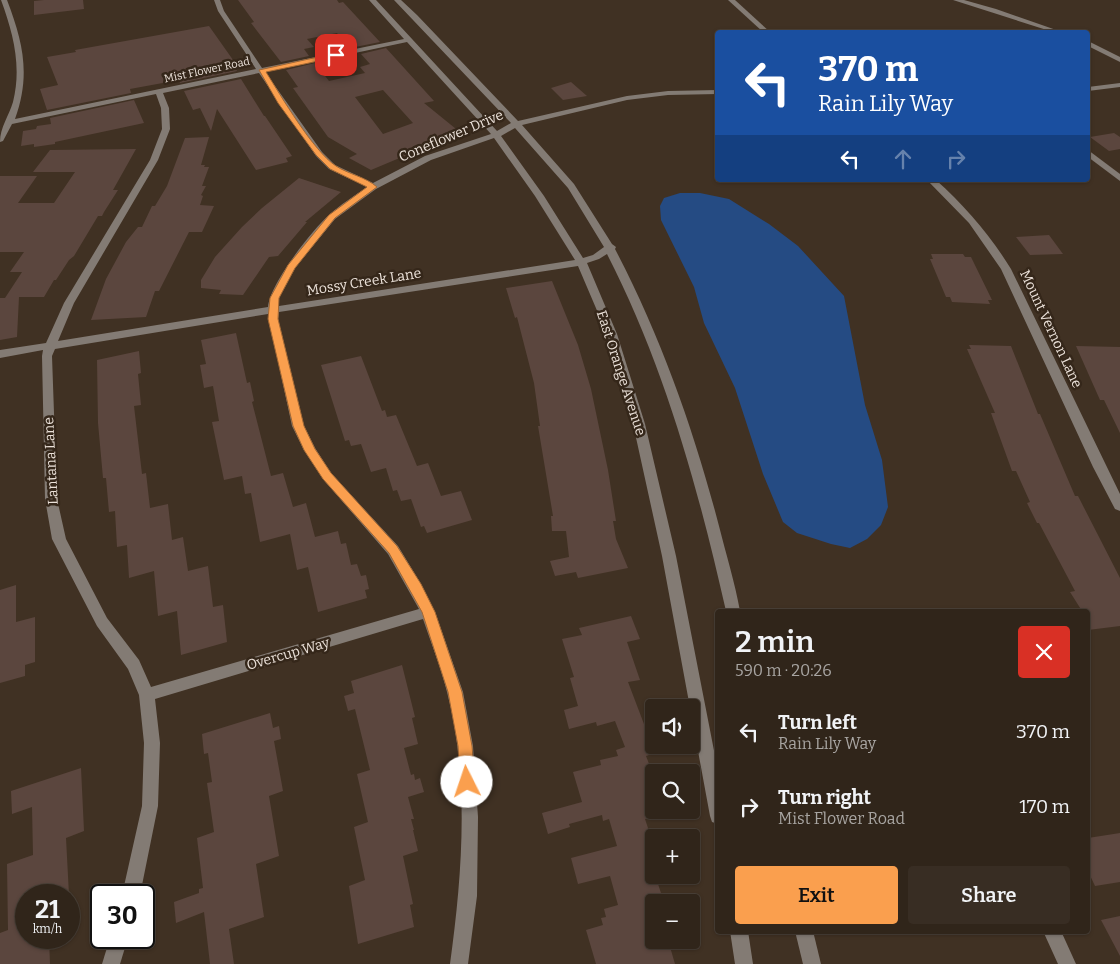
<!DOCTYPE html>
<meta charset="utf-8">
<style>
body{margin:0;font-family:Bitter,serif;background:#382d23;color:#f1f3f6;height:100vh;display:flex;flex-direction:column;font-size:19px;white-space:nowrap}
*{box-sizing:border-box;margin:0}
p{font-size:16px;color:#a8a5a2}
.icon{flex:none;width:28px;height:28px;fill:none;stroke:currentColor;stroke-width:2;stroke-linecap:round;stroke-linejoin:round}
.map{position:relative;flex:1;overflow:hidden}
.side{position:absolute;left:715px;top:609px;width:375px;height:325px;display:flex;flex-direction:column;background:#30251a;border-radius:5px;box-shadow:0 1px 4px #0004,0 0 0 1px #4b4239}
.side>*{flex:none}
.banner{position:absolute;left:715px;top:30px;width:375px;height:152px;border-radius:5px;box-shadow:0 1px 4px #0004,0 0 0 1px #4b4239;background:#1a4fa0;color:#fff;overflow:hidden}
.fabs{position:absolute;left:645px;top:699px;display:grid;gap:10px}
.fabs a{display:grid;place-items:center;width:55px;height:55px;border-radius:5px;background:#30251a;box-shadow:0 1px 4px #0004,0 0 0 1px #4b4239;font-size:25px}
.speed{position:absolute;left:15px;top:884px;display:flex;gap:10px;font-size:25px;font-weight:700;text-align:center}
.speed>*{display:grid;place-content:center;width:65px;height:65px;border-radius:50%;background:#30251a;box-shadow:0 1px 4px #0004,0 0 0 1px #4b4239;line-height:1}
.speed small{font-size:12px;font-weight:400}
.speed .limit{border:2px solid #111;border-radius:8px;background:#fff;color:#111}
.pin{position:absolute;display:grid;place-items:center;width:42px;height:42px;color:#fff;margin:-21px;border-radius:10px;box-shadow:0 2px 8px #0006}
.me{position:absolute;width:55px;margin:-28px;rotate:356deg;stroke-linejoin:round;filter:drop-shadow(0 0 4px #0008)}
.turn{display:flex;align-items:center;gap:18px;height:105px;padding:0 20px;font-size:22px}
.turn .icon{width:65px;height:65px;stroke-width:2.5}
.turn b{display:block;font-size:35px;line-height:42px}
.lanes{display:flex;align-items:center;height:48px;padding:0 20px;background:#0003;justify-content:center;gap:25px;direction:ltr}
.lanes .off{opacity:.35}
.round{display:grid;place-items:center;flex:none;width:52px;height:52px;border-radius:5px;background:#382d23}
.overview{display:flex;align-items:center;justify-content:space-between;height:85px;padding:0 20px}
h1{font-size:30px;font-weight:600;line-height:38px}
.cta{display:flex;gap:10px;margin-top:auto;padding:10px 20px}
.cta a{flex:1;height:58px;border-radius:5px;background:#fa9f4e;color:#111;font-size:20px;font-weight:600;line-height:58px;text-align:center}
.cta a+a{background:#382d23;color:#f1f3f6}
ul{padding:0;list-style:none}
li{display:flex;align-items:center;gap:15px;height:75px;padding:0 20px}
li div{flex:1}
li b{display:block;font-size:19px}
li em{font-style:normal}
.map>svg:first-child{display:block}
.water{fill:#254b83}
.building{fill:#5b463e;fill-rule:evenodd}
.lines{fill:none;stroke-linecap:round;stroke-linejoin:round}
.minor{fill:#837b74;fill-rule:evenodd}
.route{fill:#fa9f4e;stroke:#a26733}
.labels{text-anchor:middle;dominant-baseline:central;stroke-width:5;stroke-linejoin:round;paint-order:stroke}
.far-street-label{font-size:11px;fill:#ebe1d9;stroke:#35271a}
.street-label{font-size:14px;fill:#ebe1d9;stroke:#35271a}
</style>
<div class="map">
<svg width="1120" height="964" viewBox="0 0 1120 964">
<rect width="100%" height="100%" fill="#403123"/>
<polygon class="water" points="680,193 700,193 729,199 769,224 798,246 844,296 865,405 882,460 888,507 881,525 867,539 850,548 831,544 797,533 783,522 763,474 735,388 704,323 694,287 661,220 660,206 664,198"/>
<g class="building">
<polygon points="44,0 83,0 84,9 34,15 34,1"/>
<polygon points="238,0 337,0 339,3 343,2 380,42 355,47 348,39 343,40 337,33 307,39 314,47 304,49 309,56 281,62 251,23 254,22"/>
<polygon points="209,26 238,67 235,68 237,71 180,83 179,80 130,89 131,93 47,110 40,89 58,85 47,57 76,52 75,50"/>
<path d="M386 48 434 101 424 103 461 133 435 141 439 144 422 150 421 149 371 170 349 158 357 154 328 137 293 88 298 87 286 70 315 63 329 81 365 73 360 67 370 64 361 54ZM383 90 413 123 383 134 355 97Z"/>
<polygon points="241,79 264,116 265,116 292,156 286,158 288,162 256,170 217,109 211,131 200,108 193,110 184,91"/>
<polygon points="571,82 587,96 563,100 551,88"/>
<polygon points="134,100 144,123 55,142 55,144 34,147 34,144 21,146 23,131 36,129 37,126 51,124 50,118"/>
<polygon points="1114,133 1120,137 1120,149 1109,151 1090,137"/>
<polygon points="209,137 201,165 205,165 204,167 209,167 202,186 206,186 201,195 203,196 200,205 214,206 202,232 189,232 159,291 155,291 146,317 91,320 106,279 126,242 138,227 142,227 152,206 155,206 167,186 185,138"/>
<polygon points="136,149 113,190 118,190 104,212 102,216 98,216 74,256 69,260 56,280 54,280 44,297 19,297 17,337 0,340 0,298 5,298 22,272 10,272 24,252 0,252 0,176 37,176 18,203 54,203 75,172 33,172 50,150"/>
<polygon points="299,178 341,192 305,222 307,222 278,256 269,257 243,295 219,294 221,290 201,288 201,280 215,257 242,227 262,208"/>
<polygon points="1049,235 1063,254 1030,255 1016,237"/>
<polygon points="931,254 963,254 965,257 971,257 992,300 988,300 990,304 952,302 950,297 946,297 930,259 933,259"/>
<polygon points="552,281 578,345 591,389 608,470 616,521 613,521 616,539 628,568 578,578 576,572 555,576 550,561 569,557 566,531 552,531 551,516 553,516 538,426 540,426 534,383 517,317 515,318 506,288"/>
<polygon points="236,333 247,383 250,382 254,401 252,402 271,476 283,473 293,507 306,503 315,537 338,531 341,544 346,543 351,565 357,564 361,576 366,575 369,589 365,590 367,598 318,612 308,567 297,570 290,534 260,542 251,493 245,494 242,476 224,480 212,422 219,421 213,386 204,388 200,365 206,364 201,340"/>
<polygon points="969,345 1011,346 1038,414 1040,414 1075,496 1078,496 1120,578 1120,626 1088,630 1088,611 1082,611 1070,592 1075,591 1039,523 1037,523 1027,503 1030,502 1016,471 1012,471 991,413 995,413 967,349 971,349"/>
<polygon points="1076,346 1120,347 1120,433 1104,400 1100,400"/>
<polygon points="139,351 141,373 138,374 141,405 134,406 142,474 146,473 150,508 168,504 172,540 183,537 188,571 208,566 213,607 223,605 227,642 181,655 177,611 158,616 154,571 129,578 127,545 117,547 115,511 109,512 106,478 103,478 98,423 97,360"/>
<polygon points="361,356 382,411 385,410 387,417 396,415 417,466 428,463 441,496 461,491 472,520 427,533 424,526 421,527 411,499 401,501 397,490 393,491 386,468 371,472 361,444 351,446 349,440 345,441 321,365"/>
<polygon points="16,585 16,622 35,617 35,662 25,665 25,676 0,683 0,590"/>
<polygon points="631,616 640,639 627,642 640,680 628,682 655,753 646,756 653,774 644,776 654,802 654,810 656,810 658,816 645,819 654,846 654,875 655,875 664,902 654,902 654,940 668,940 675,964 596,964 586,930 603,925 601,918 606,917 604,909 618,905 610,876 578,884 571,858 617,846 609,819 603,821 602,815 569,824 570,827 548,834 542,813 582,802 573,772 601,765 600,760 618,756 616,750 625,747 615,721 597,726 596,722 569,729 564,710 578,706 570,678 574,677 562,639 582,635 579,628"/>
<polygon points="402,665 415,717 412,718 418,744 404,748 411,775 414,774 415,780 420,778 424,792 408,797 414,819 411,819 414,830 413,830 418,851 403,856 413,904 410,905 414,927 358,944 349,886 365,880 354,827 368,822 357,774 370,770 355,709 348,711 344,696 354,693 351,681"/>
<polygon points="270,713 273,728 279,726 281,739 274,741 283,791 269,796 279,856 256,864 264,917 229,929 234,964 210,964 204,912 176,923 174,902 199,893 199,889 203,888 197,838 214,832 207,783 212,782 208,753 204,754 202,734"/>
<polygon points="81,768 84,831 66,838 69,895 26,895 26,938 49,938 50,964 0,964 0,933 8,930 7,864 33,855 32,807 12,814 11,791"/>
<polygon points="1120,833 1120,882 1095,886 1088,871 1088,838"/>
<polygon points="1120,916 1120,956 1101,920"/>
</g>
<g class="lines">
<g class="minor">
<path d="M1 0H7C23 42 31 75 15 119L256 69 218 11 214 0H220L224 11 262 68 404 39 369 0H376L497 131 511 123 394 0H401L417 15 518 121 627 96 668 91 718 90V94L668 95 627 100 522 125 574 184 612 244 616 247 615 249C661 337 694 430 719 526 726 554 735 583 740 611H726C698 488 665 367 607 254L599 259 587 263 617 334 645 424 676 556 718 771V824L712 822 710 816 662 556 633 424 607 334 578 266 279 312 278 319 304 426 315 448 331 473 398 546 421 584 435 612 463 692 473 746 478 817 477 896 468 964H450C462 877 470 778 447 692 441 667 431 643 423 619L155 699 160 743 158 806 140 895H122L142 806 144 743 139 695 128 669 97 626 52 539 45 499 42 356 43 350 0 358V350L46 343 64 303 150 160 162 129 161 108 156 94 12 124 3 141 0 142C0 127 9 116 13 102 22 66 13 33 1 0ZM407 42 491 134 425 156 373 183 335 165 322 152 265 72ZM259 73 316 156 329 169 367 187C354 196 340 205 329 215 311 231 270 284 268 307L58 341 74 303 158 160 170 129 169 108 163 93ZM515 128 568 188 604 247 593 255 583 258 544 196 501 136ZM494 138 535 196 575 260 279 306V298L295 268 335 219 376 189 431 160ZM268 314 292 426 304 450 323 479 388 554 419 609 151 687 139 660 107 618 66 539 57 499 52 356 55 349Z"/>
<polygon points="728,0 735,0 770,32 763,32"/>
<polygon points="953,0 964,0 996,9 1062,32 1053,32"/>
<polygon points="1088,41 1120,57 1120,62 1088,46"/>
<polygon points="1120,83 1120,87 1088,91 1088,87"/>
<polygon points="1088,150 1120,174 1120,181 1088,157"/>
<path d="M927 180H936C966 207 990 235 1011 269L1120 494V511L1115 509 1093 467 1001 269 969 223Z"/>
<polygon points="730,931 748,931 753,964 735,964"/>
<polygon points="795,931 813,931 821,964 803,964"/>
<polygon points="1043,931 1061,931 1076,964 1058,964"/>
<polygon points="110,938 128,938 120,964 102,964"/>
</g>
</g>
<path class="route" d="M336 53 339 55 338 57 266 72C281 96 313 151 336 166 348 174 366 177 377 187L335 218 295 268 279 298 278 319 304 426 315 449 331 473 397 546 421 584 435 612 462 692 472 746 475 782 473 787 467 789 462 787 460 782 458 746 448 692 422 612 389 553 323 479 304 450 293 426 268 319 270 298 288 265 329 215 367 187 330 169 316 155 278 103 259 70Z"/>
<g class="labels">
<g class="far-street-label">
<text transform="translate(207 70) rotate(-12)">Mist Flower Road</text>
</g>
<g class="street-label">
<text transform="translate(451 136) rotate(-23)">Coneflower Drive</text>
<text transform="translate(364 282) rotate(-9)">Mossy Creek Lane</text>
<text transform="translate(1051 329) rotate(65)">Mount Vernon Lane</text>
<text transform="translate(621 373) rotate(72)">East Orange Avenue</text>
<text transform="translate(51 461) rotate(-93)">Lantana Lane</text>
<text transform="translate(288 654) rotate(-16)">Overcup Way</text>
</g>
</g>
</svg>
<div class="fabs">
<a><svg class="icon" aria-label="sound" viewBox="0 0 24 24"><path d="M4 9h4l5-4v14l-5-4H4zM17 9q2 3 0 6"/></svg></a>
<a><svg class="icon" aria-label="search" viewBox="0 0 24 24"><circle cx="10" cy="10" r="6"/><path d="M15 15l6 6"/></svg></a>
<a>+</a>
<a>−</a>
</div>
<div class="speed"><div>21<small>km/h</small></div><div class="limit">30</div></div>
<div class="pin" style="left:336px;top:55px;background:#d93025"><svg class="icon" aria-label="arrive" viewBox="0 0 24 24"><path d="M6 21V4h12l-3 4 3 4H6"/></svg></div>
<svg class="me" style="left:467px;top:782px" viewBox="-20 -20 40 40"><circle r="19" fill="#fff"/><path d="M0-13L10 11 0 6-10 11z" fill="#fa9f4e"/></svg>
<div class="banner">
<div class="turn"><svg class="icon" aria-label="left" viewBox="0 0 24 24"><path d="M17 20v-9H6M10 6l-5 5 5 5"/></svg><div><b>370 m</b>Rain Lily Way</div></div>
<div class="lanes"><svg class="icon" aria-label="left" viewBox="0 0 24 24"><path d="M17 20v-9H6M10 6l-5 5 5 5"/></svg><svg class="icon off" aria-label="ahead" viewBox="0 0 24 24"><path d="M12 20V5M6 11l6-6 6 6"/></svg><svg class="icon off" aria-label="right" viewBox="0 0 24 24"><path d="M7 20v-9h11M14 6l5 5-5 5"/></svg></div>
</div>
<section class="side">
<div class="overview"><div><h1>2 min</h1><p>590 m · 20:26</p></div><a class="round" style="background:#d93025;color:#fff"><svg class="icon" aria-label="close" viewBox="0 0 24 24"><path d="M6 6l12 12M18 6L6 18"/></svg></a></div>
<ul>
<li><svg class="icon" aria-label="left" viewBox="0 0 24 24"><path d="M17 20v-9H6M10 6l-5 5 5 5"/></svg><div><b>Turn left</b><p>Rain Lily Way</p></div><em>370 m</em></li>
<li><svg class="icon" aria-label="right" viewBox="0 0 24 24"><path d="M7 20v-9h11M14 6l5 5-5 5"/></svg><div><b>Turn right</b><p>Mist Flower Road</p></div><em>170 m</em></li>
</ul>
<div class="cta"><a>Exit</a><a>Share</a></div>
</section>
</div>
